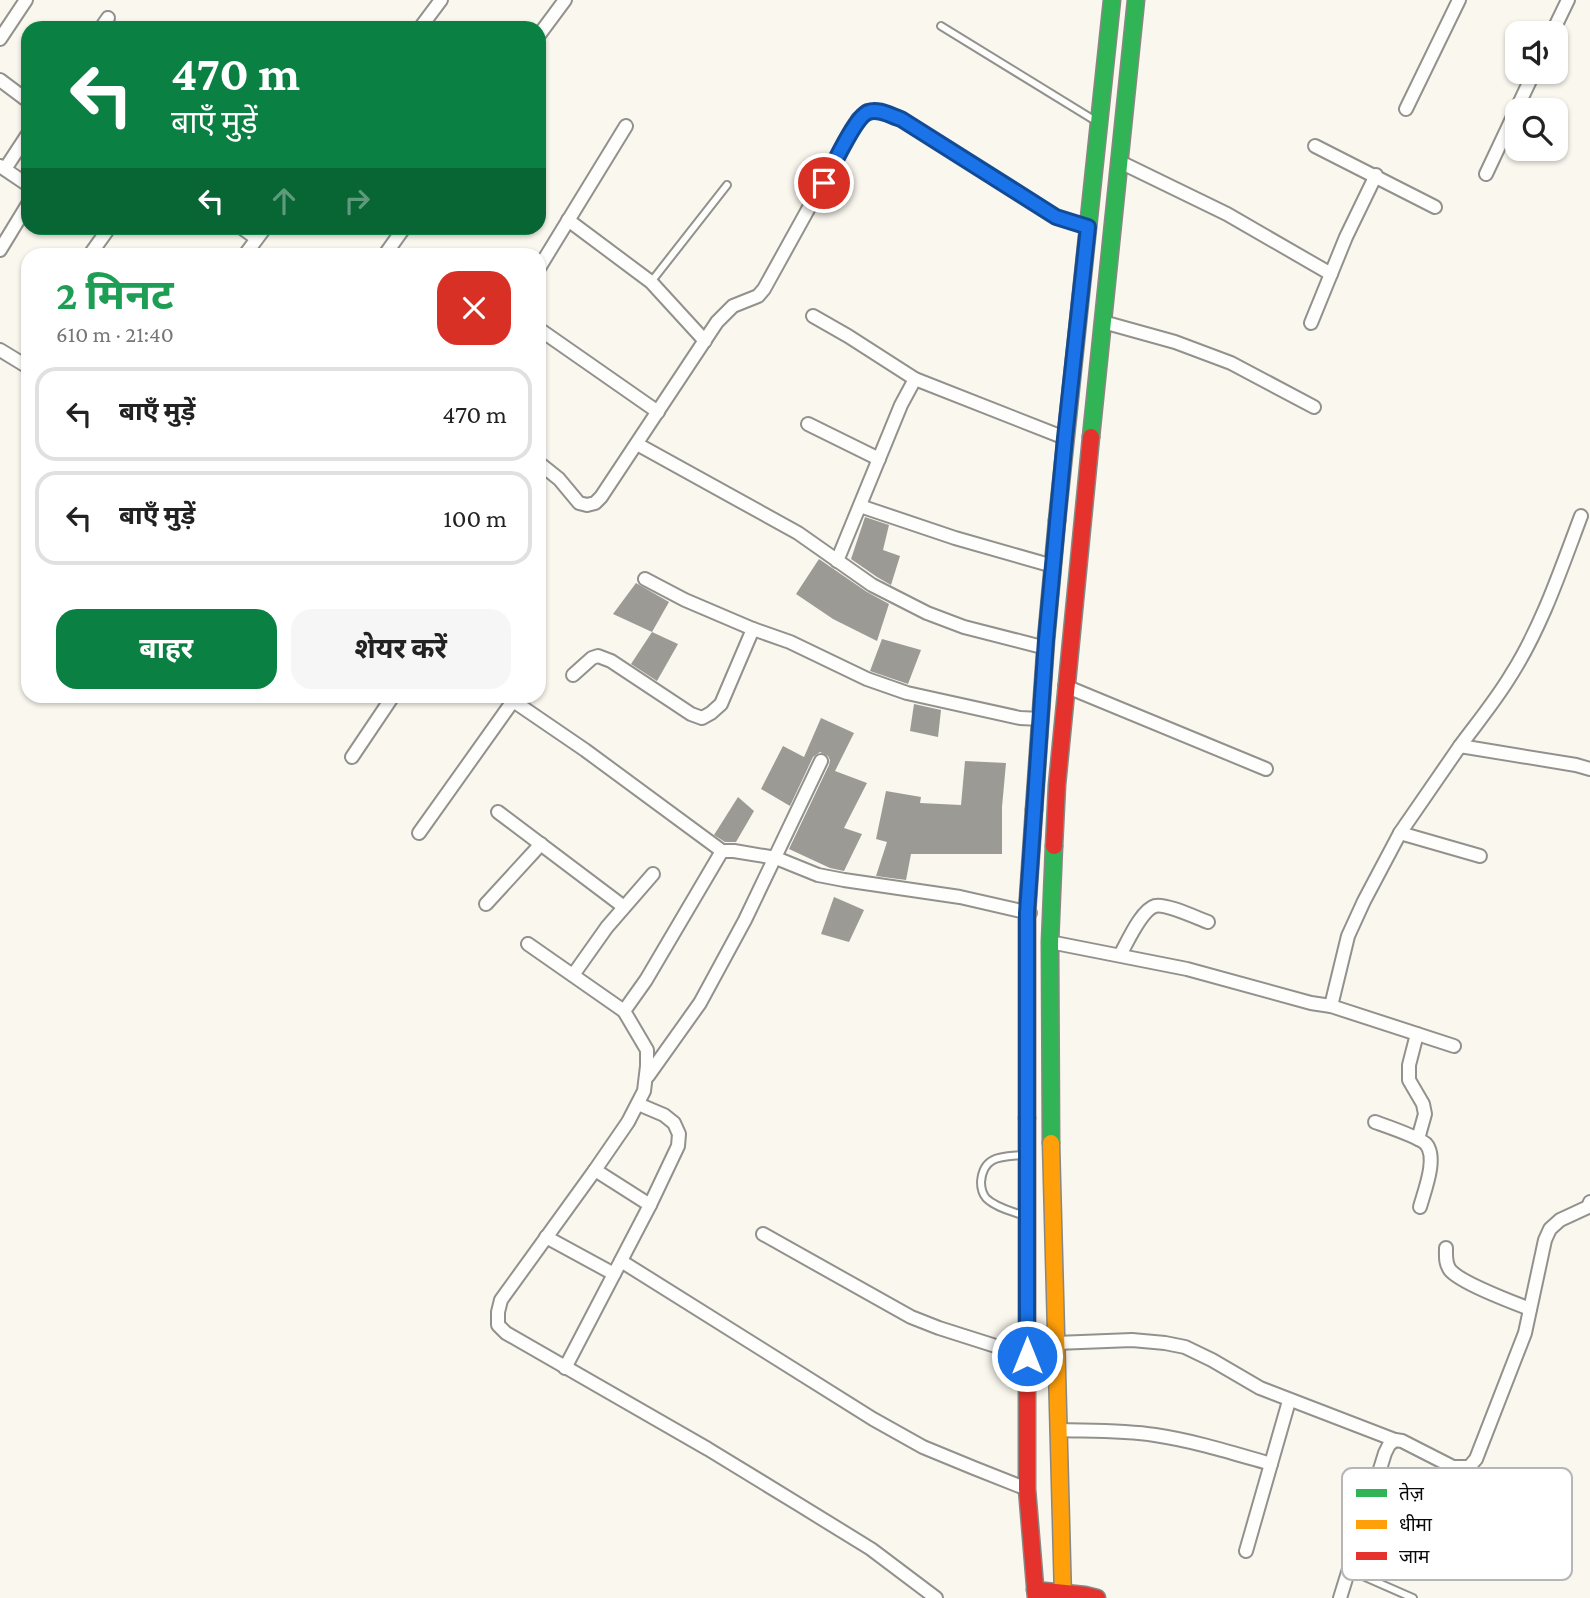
<!DOCTYPE html>
<html lang="hi">
<meta charset="utf-8">
<style>
body{margin:0;font-family:"Crimson Pro","Noto Sans Devanagari",serif;background:#f6f6f6;color:#222;height:100vh;display:flex;flex-direction:column;font-size:26px;white-space:nowrap}
*{box-sizing:border-box;margin:0}
p{font-size:23px;color:#767676}
.icon{flex:none;width:38px;height:38px;fill:none;stroke:currentColor;stroke-width:2;stroke-linecap:round;stroke-linejoin:round}
.map{position:relative;flex:1;overflow:hidden}
.sheet{position:absolute;left:21px;top:248px;width:525px;height:455px;display:flex;flex-direction:column;background:#fff;border-radius:21px;box-shadow:0 2px 5px #0004}
.sheet>*{flex:none}
.banner{position:absolute;left:21px;top:21px;width:525px;height:214px;border-radius:21px;box-shadow:0 2px 5px #0004;background:#0b8043;color:#fff;overflow:hidden}
.tools{position:absolute;left:1505px;top:21px;display:grid;gap:14px}
.tools a{display:grid;place-items:center;width:63px;height:63px;border-radius:14px;background:#fff;box-shadow:0 2px 5px #0004;font-size:35px}
.pin{position:absolute;display:grid;place-items:center;width:60px;height:60px;color:#fff;margin:-30px;border:4px solid #fff;border-radius:50%;box-shadow:0 2px 7px #0007}
.me{position:absolute;width:77px;margin:-38px;rotate:0deg;stroke-linejoin:round;filter:drop-shadow(0 0 5px #0008)}
.turn{display:flex;align-items:center;gap:24px;height:147px;padding:0 35px;font-size:32px}
.turn .icon{width:91px;height:91px;stroke-width:2.5}
.turn b{display:block;font-size:49px;line-height:60px}
.lanes{display:flex;align-items:center;height:66px;padding:0 35px;background:#0003;justify-content:center;gap:35px;direction:ltr}
.lanes .off{opacity:.35}
.round{display:grid;place-items:center;flex:none;width:74px;height:74px;border-radius:21px;background:#f6f6f6}
.overview{display:flex;align-items:center;justify-content:space-between;height:119px;padding:0 35px}
h1{font-size:42px;font-weight:700;line-height:52px;color:#1e9e55}
.primary-button{display:flex;gap:14px;margin-top:auto;padding:14px 35px}
.primary-button a{flex:1;height:80px;border-radius:21px;background:#0b8043;color:#fff;font-size:28px;font-weight:700;line-height:80px;text-align:center}
.primary-button a+a{background:#f6f6f6;color:#222}
ul{padding:0;list-style:none}
li{display:flex;align-items:center;gap:21px;height:94px;margin:0 14px 10px;padding:0 21px;border:4px solid #e0e0e0;border-radius:21px}
li div{flex:1}
li b{display:block;font-size:26px}
li em{font-style:normal}
.map>svg:first-child{display:block}
.building{fill:#9c9a94}
.lines{fill:none;stroke-linecap:round;stroke-linejoin:round}
.lane-casing{stroke:#92918d;stroke-width:10}
.street-casing{stroke:#92918d;stroke-width:16}
.fast-casing{stroke:#888783;stroke-width:19}
.slow-casing{stroke:#888783;stroke-width:19}
.jam-casing{stroke:#888783;stroke-width:19}
.lane{stroke:#fefefc;stroke-width:6}
.street{stroke:#fefefc;stroke-width:12}
.fast{stroke:#30b455;stroke-width:16}
.slow{stroke:#ff9f0a;stroke-width:16}
.jam{stroke:#e5322d;stroke-width:16}
.route-casing{stroke:#114b97;stroke-width:18}
.route{stroke:#1a73e8;stroke-width:12}
.key{fill:#fff;stroke:#b6b6b6;stroke-width:2}
.key-label{font-size:19px;fill:#0a0a0a}
</style>
<div class="map">
<svg width="1590" height="1598" viewBox="0 0 1590 1598">
<rect width="100%" height="100%" fill="#f9f7ee"/>
<g class="building">
<polygon points="865,517 889,525 883,550 900,556 891,585 877,577 851,559"/>
<polygon points="819,559 867,592 889,604 877,641 833,619 796,594"/>
<polygon points="636,583 669,602 652,632 613,614"/>
<polygon points="652,632 678,644 657,681 631,664"/>
<polygon points="882,639 921,650 908,684 870,671"/>
<polygon points="914,704 941,710 938,737 910,731"/>
<polygon points="821,718 854,733 835,771 867,783 844,828 862,834 844,871 830,868 789,849 829,765 830,760 828,756 820,752 813,757 790,806 761,789 783,746 804,757"/>
<polygon points="965,761 1006,763 1002,807 1002,854 911,854 906,880 876,876 887,842 876,839 886,791 921,797 920,803 961,805"/>
<polygon points="738,797 754,811 736,842 725,842 714,835"/>
<polygon points="834,897 864,910 849,942 821,934"/>
</g>
<g class="lines">
<defs>
<g id="lane">
<polyline points="941,26 1094,120"/>
<polyline points="651,282 727,185"/>
<path d="M1022 1215C1011 1211 995 1207 986 1198 982 1193 981 1188 981 1182 983 1155 1002 1157 1023 1155"/>
<polyline points="1349,1570 1413,1598"/>
</g>
<g id="street">
<polyline points="101,28 108,18"/>
<polyline points="420,28 441,0"/>
<polyline points="1552,33 1568,0"/>
<polyline points="539,35 565,0"/>
<polyline points="0,39 26,0"/>
<polyline points="0,80 28,101"/>
<polyline points="1406,109 1459,0"/>
<polyline points="1315,146 1435,207"/>
<polyline points="1118,161 1227,214 1331,274"/>
<polyline points="0,166 28,185"/>
<polyline points="5,169 28,134"/>
<polyline points="1486,174 1534,72"/>
<polyline points="568,220 651,282 705,341"/>
<polyline points="242,228 256,238"/>
<polyline points="0,250 28,204"/>
<polyline points="89,256 109,228"/>
<polyline points="244,256 265,228"/>
<polyline points="384,256 404,228"/>
<polyline points="539,268 626,126"/>
<polyline points="813,316 848,336 915,379 1065,438"/>
<polyline points="1103,322 1175,342 1231,363 1314,407"/>
<polyline points="1311,323 1346,237 1376,175"/>
<polyline points="539,329 658,412"/>
<polyline points="0,350 28,367"/>
<polyline points="808,424 879,459"/>
<polyline points="637,444 798,533 872,585 927,613 964,627 1046,648"/>
<path d="M539 463 559 479 579 503 587 505 595 503 601 497 717 322 733 306 758 296 764 289 858 119C876 106 882 112 901 119L1056 217 1088 227"/>
<polyline points="860,506 955,538 1053,566"/>
<polyline points="837,561 901,405 915,379"/>
<polyline points="645,579 685,600 753,629 790,642 867,679 907,693 1020,718 1041,719"/>
<polyline points="573,675 592,658 598,656 611,661 691,714 702,718 711,713 721,704 753,629"/>
<polyline points="1065,686 1266,769"/>
<polyline points="506,696 585,750 722,851 734,851 776,858 818,875 844,880 960,897 1030,913"/>
<path d="M1460 746C1477 723 1496 700 1511 675 1542 626 1561 569 1581 516"/>
<polyline points="352,757 393,696"/>
<polyline points="498,812 624,907"/>
<polyline points="419,833 513,701"/>
<polyline points="1400,833 1460,746 1576,765 1590,769"/>
<polyline points="722,851 646,980 624,1011 647,1050 647,1066 644,1091 628,1122 595,1170 501,1300 498,1312 498,1325 506,1333 708,1449 798,1504 871,1549 936,1598"/>
<polyline points="486,904 541,844"/>
<polyline points="1050,942 1187,969 1311,1003 1331,1006 1454,1046"/>
<polyline points="528,944 624,1011"/>
<path d="M1120 955C1127 943 1141 910 1155 906 1165 903 1197 918 1208 922"/>
<polyline points="573,975 607,927 653,874"/>
<polyline points="1331,1006 1348,936 1364,901 1400,833 1480,856"/>
<polyline points="1417,1034 1409,1065 1409,1080 1423,1104 1425,1114 1418,1139"/>
<polyline points="648,1076 700,1003 745,920 821,761"/>
<polyline points="638,1104 664,1115 674,1123 679,1134 678,1146 650,1205"/>
<path d="M1375 1122C1386 1126 1419 1137 1426 1144 1438 1158 1424 1192 1420 1207"/>
<polyline points="763,1234 911,1317 939,1328 1027,1356"/>
<polyline points="546,1237 614,1274"/>
<path d="M1446 1248C1446 1256 1445 1263 1450 1270 1461 1283 1512 1302 1530 1309"/>
<polyline points="621,1261 873,1419 923,1447 974,1468 1027,1489"/>
<polyline points="1056,1343 1132,1340 1165,1343 1185,1347 1212,1360 1260,1388 1395,1440"/>
<polyline points="565,1368 650,1205 595,1170"/>
<path d="M1058 1430C1091 1431 1123 1430 1155 1435 1195 1441 1233 1453 1271 1464"/>
<polyline points="1246,1551 1289,1401"/>
<polyline points="1340,1598 1385,1453 1389,1445 1395,1440 1402,1441 1453,1467 1469,1467 1476,1459 1525,1333 1545,1240 1550,1229 1560,1220 1588,1207 1590,1202"/>
</g>
<g id="fast">
<polyline points="1091,437 1136,0"/>
<polyline points="1057,521 1112,0"/>
<polyline points="1027,1118 1027,913 1034,810"/>
<polyline points="1051,1143 1050,942 1054,846"/>
</g>
<polyline id="slow" points="1051,1143 1063,1598"/>
<g id="jam">
<polyline points="1034,810 1046,640 1057,521"/>
<polyline points="1054,846 1057,785 1091,437"/>
<polyline points="1027,1118 1027,1489 1036,1598"/>
<polyline points="1035,1590 1085,1595 1097,1598"/>
</g>
</defs>
<use href="#lane" class="lane-casing"/>
<use href="#street" class="street-casing"/>
<use href="#fast" class="fast-casing"/>
<use href="#slow" class="slow-casing"/>
<use href="#jam" class="jam-casing"/>
<use href="#lane" class="lane"/>
<use href="#street" class="street"/>
<use href="#fast" class="fast"/>
<use href="#slow" class="slow"/>
<use href="#jam" class="jam"/>
</g>
<g class="lines">
<defs>
<path id="route" d="M824 183C832 168 855 117 868 112 879 108 891 116 901 119L1056 217 1088 227 1065 438 1046 640 1027 913V1356"/>
</defs>
<use href="#route" class="route-casing"/>
<use href="#route" class="route"/>
</g>
<rect x="1342" y="1468" width="230" height="112" rx="10" class="key"/>
<rect x="1356" y="1489" width="31" height="8" fill="#30b455"/>
<rect x="1356" y="1520" width="31" height="9" fill="#ff9f0a"/>
<rect x="1356" y="1552" width="31" height="8" fill="#e5322d"/>
<g class="key-label">
<text x="1399" y="1500">तेज़</text>
<text x="1399" y="1531">धीमा</text>
<text x="1399" y="1563">जाम</text>
</g>
</svg>
<div class="tools">
<a><svg class="icon" aria-label="sound" viewBox="0 0 24 24"><path d="M4 9h4l5-4v14l-5-4H4zM17 9q2 3 0 6"/></svg></a>
<a><svg class="icon" aria-label="search" viewBox="0 0 24 24"><circle cx="10" cy="10" r="6"/><path d="M15 15l6 6"/></svg></a>
</div>
<div class="pin" style="left:824px;top:183px;background:#d93025"><svg class="icon" aria-label="arrive" viewBox="0 0 24 24"><path d="M6 21V4h12l-3 4 3 4H6"/></svg></div>
<svg class="me" style="left:1027px;top:1356px" viewBox="-20 -20 40 40"><circle r="17" fill="#1a73e8" stroke="#fff" stroke-width="3"/><path d="M0-11L8 9 0 5-8 9z" fill="#fff"/></svg>
<div class="banner">
<div class="turn"><svg class="icon" aria-label="left" viewBox="0 0 24 24"><path d="M17 20v-9H6M10 6l-5 5 5 5"/></svg><div><b>470 m</b>बाएँ मुड़ें</div></div>
<div class="lanes"><svg class="icon" aria-label="left" viewBox="0 0 24 24"><path d="M17 20v-9H6M10 6l-5 5 5 5"/></svg><svg class="icon off" aria-label="ahead" viewBox="0 0 24 24"><path d="M12 20V5M6 11l6-6 6 6"/></svg><svg class="icon off" aria-label="right" viewBox="0 0 24 24"><path d="M7 20v-9h11M14 6l5 5-5 5"/></svg></div>
</div>
<section class="sheet">
<div class="overview"><div><h1>2 मिनट</h1><p>610 m · 21:40</p></div><a class="round" style="background:#d93025;color:#fff"><svg class="icon" aria-label="close" viewBox="0 0 24 24"><path d="M6 6l12 12M18 6L6 18"/></svg></a></div>
<ul>
<li><svg class="icon" aria-label="left" viewBox="0 0 24 24"><path d="M17 20v-9H6M10 6l-5 5 5 5"/></svg><div><b>बाएँ मुड़ें</b></div><em>470 m</em></li>
<li><svg class="icon" aria-label="left" viewBox="0 0 24 24"><path d="M17 20v-9H6M10 6l-5 5 5 5"/></svg><div><b>बाएँ मुड़ें</b></div><em>100 m</em></li>
</ul>
<div class="primary-button"><a>बाहर</a><a>शेयर करें</a></div>
</section>
</div>
